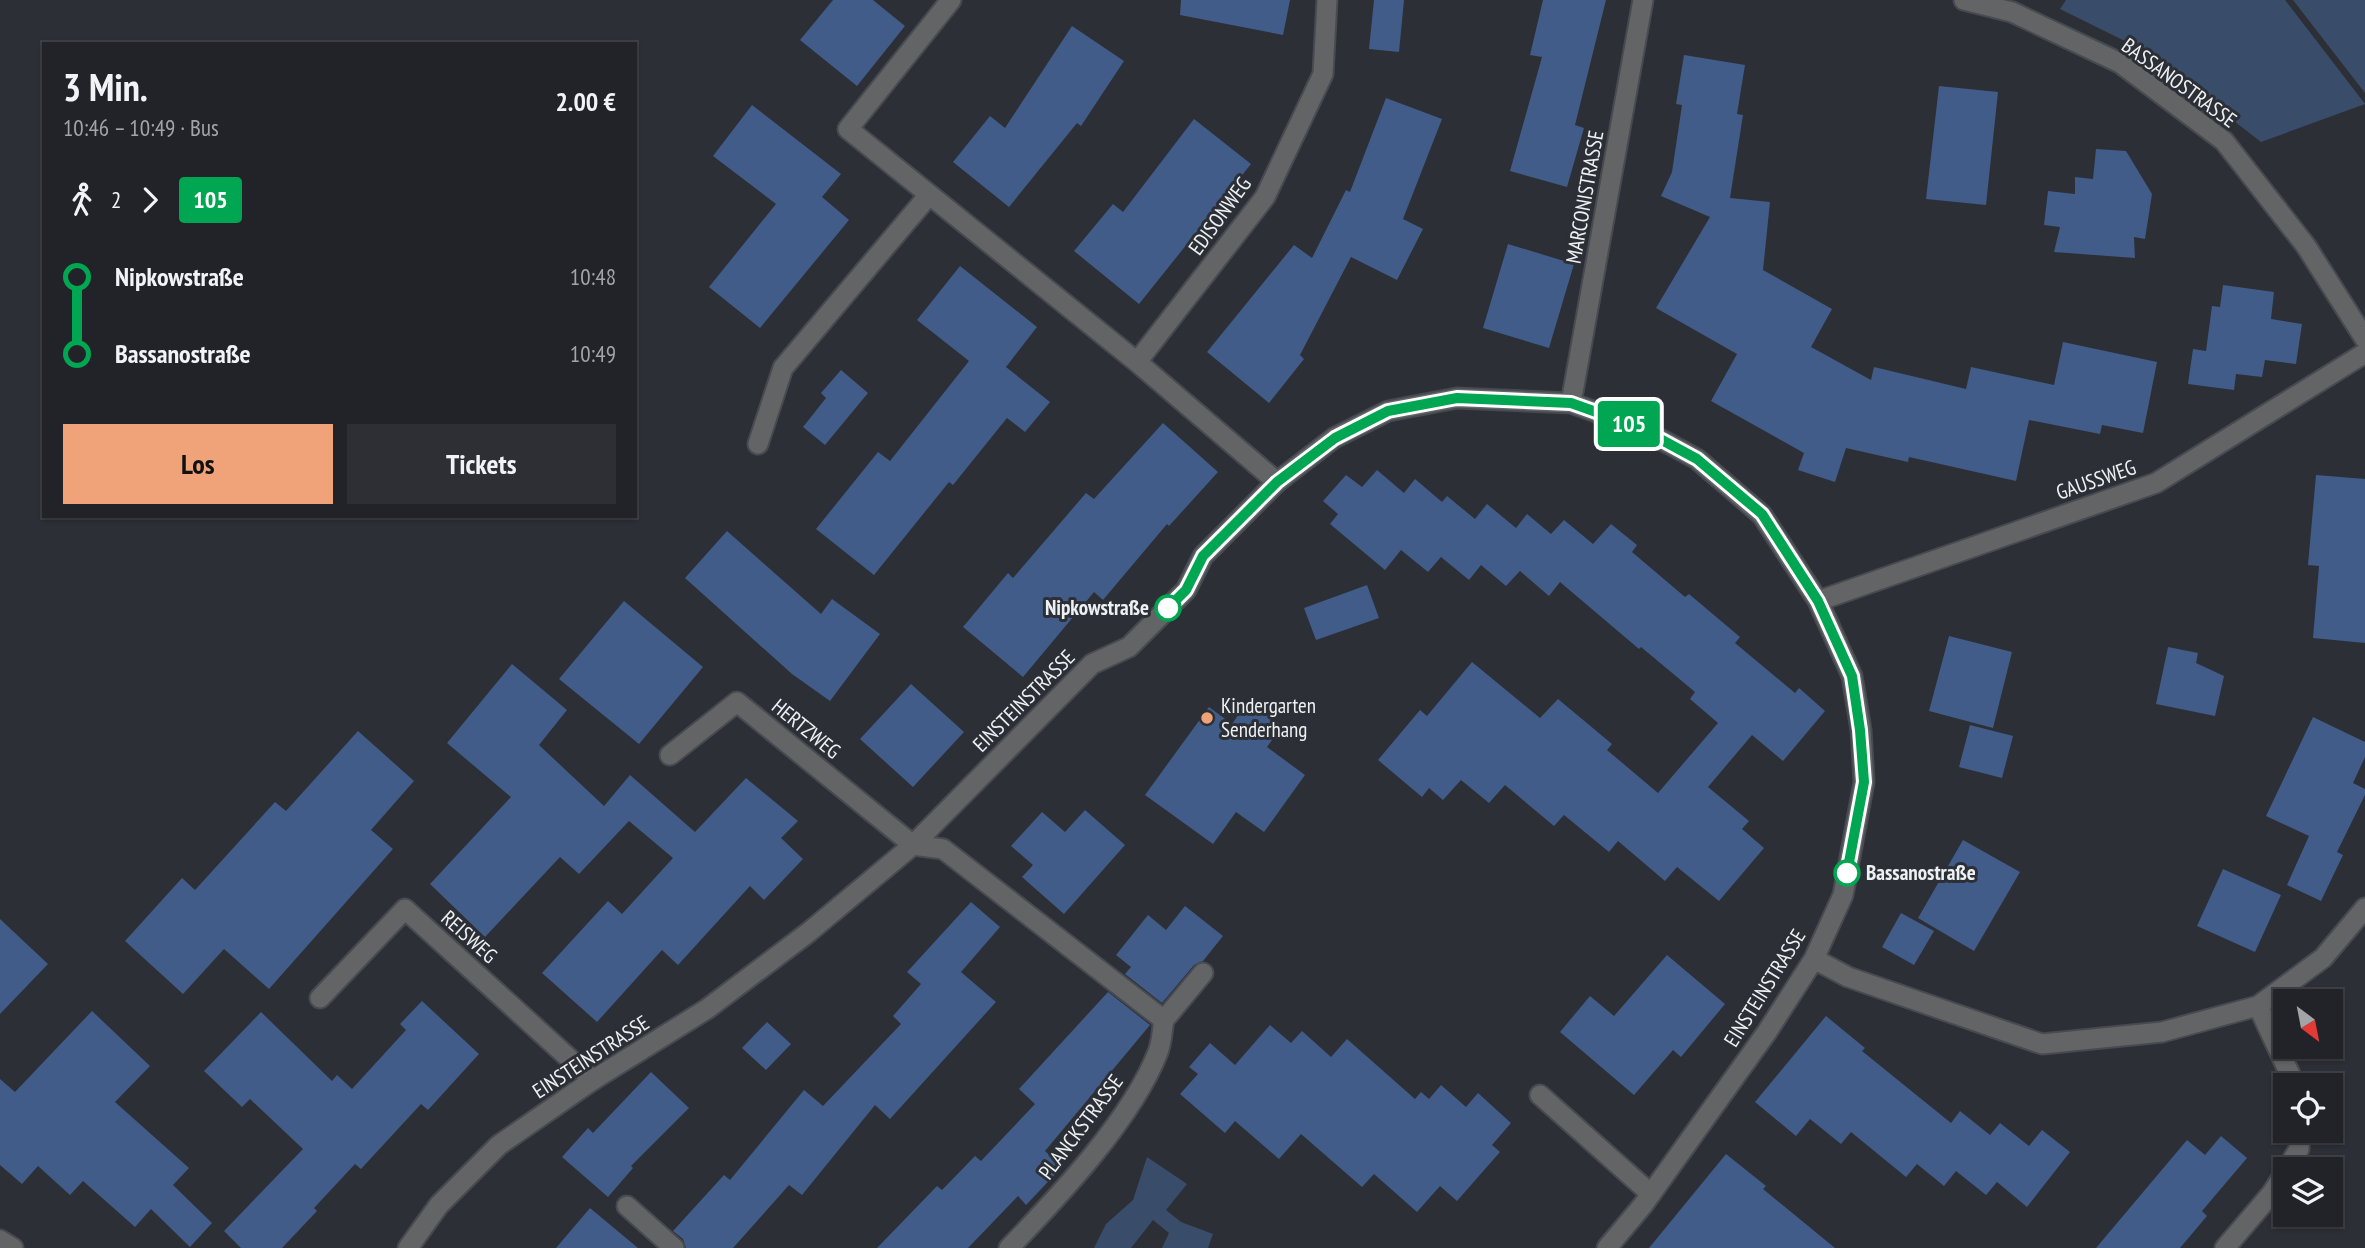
<!DOCTYPE html>
<html lang="de">
<head>
<meta charset="utf-8">
<style>
	body { margin:0; font-family:"PT Sans Narrow",sans-serif; background:#2d2f34; color:#f1f3f6; height:100vh; display:flex; flex-direction:column; font-size:26px; white-space:nowrap }
	* { box-sizing:border-box; margin:0 }
	p { font-size:23px; color:#a2a4a8 }
	.icon { flex:none; width:38px; height:38px; fill:none; stroke:currentColor; stroke-width:2; stroke-linecap:round; stroke-linejoin:round }
	.map { position:relative; flex:1; overflow:hidden }
	.drawer { position:absolute; left:42px; top:42px; width:595px; height:476px; display:flex; flex-direction:column; background:#212328; border-radius:0px; box-shadow:0 2px 5px #0004,0 0 0 2px #3e4045 }
	.drawer>* { flex:none }
	.badge { padding:0 14px; border-radius:5px; font-size:24px; line-height:46px }
	.needle { width:46px; rotate:148deg }
	.tools { position:absolute; left:2273px; top:989px; display:grid; gap:14px }
	.tools a { display:grid; place-items:center; width:70px; height:70px; border-radius:0px; background:#212328; box-shadow:0 2px 5px #0004,0 0 0 2px #3e4045; font-size:35px }
	.map>.badge { position:absolute; translate:-50% -50%; box-shadow:0 0 0 4px #fff }
	.legs { display:flex; align-items:center; gap:10px; height:77px; padding:0 21px; font-size:23px }
	.legs p { margin-inline-start:auto }
	.head { display:flex; align-items:center; justify-content:space-between; height:119px; padding:0 21px }
	h1 { font-size:38px; font-weight:800; line-height:52px }
	.action { display:flex; gap:14px; margin-top:auto; padding:14px 21px }
	.action a { flex:1; height:80px; border-radius:0px; background:#f0a279; color:#111; font-size:28px; font-weight:800; line-height:80px; text-align:center }
	.action a+a { background:#2d2f34; color:#f1f3f6 }
	ul { padding:0 21px; list-style:none }
	li { display:flex; align-items:center; gap:24px; height:77px; font-size:26px }
	li i { display:grid; place-items:center; width:10px; height:100%; margin:0 9px; background:currentColor }
	li i::after { content:''; width:18px; height:18px; margin:-9px; border:5px solid; border-radius:50%; background:#212328 }
	li p { margin-inline-start:auto }
	li:first-child i { background:linear-gradient(#0000 50%,currentColor 0) }
	li:last-child i { background:linear-gradient(currentColor 50%,#0000 0) }
	.map>svg:first-child { display:block }
	.green { fill:#394d6b }
	.building { fill:#415c88 }
	.lines { fill:none; stroke-linecap:round; stroke-linejoin:round }
	.service-casing { stroke:#474a50; stroke-width:23 }
	.minor-casing { stroke:#474a50; stroke-width:23 }
	.service { stroke:#626466; stroke-width:19 }
	.minor { stroke:#626466; stroke-width:19 }
	.line-1-casing { stroke:#fff; stroke-width:16 }
	.line-1 { stroke:#00a651; stroke-width:10 }
	.stop-1-dot { fill:#fff; stroke:#00a651; stroke-width:3.5 }
	.poi-dot { fill:#f0a279; stroke:#2c2f35; stroke-width:2.5 }
	.labels { text-anchor:middle; stroke-width:6; stroke-linejoin:round; paint-order:stroke }
	.street-label { font-size:21px; fill:#eef1f4; stroke:#2c2f35 }
	.stop-label { font-size:21px; font-weight:bold; fill:#eef1f4; stroke:#2c2f35; text-anchor:end }
	.poi-label { font-size:21px; fill:#eef1f4; stroke:#2c2f35; text-anchor:start }
</style>
</head>
<body>
<div class="map">
<svg width="2365" height="1248" viewBox="0 0 2365 1248">
	<rect width="100%" height="100%" fill="#2c2f35"/>
	<!-- green -->
	<path class="green" d="M 2066,0 L 2285,0 L 2365,104 L 2261,142 L 2141,49 L 2060,9 Z
		M 2293,0 L 2365,0 L 2365,93 Z
		M 1147,1157 L 1187,1184 L 1166,1210 L 1181,1222 L 1213,1234 L 1208,1248 L 1162,1248 L 1169,1233 L 1153,1220 L 1131,1248 L 1094,1248 L 1106,1224 L 1133,1200 Z"/>
	<!-- building -->
	<path class="building" d="M 833,0 L 873,0 L 905,26 L 857,86 L 800,40 Z
		M 1181,0 L 1290,0 L 1283,35 L 1180,15 Z
		M 1374,0 L 1404,0 L 1399,52 L 1369,49 Z
		M 1543,0 L 1606,0 L 1575,125 L 1584,128 L 1567,187 L 1510,171 L 1542,57 L 1530,55 Z
		M 1072,26 L 1124,61 L 1081,126 L 1077,123 L 1009,207 L 953,162 L 990,116 L 1005,128 Z
		M 1684,55 L 1745,65 L 1737,114 L 1743,115 L 1730,198 L 1770,202 L 1763,270 L 1832,309 L 1811,347 L 1871,380 L 1874,367 L 1966,389 L 1971,367 L 2054,385 L 2063,342 L 2157,362 L 2143,433 L 2102,425 L 2100,434 L 2029,420 L 2016,481 L 1909,457 L 1908,462 L 1846,448 L 1835,482 L 1798,470 L 1804,453 L 1711,401 L 1737,354 L 1656,308 L 1710,217 L 1661,196 L 1672,172 L 1682,105 L 1676,104 Z
		M 1939,86 L 1998,92 L 1986,205 L 1926,199 Z
		M 1386,98 L 1442,119 L 1403,219 L 1423,229 L 1397,280 L 1351,257 L 1300,355 L 1304,359 L 1269,403 L 1207,352 L 1294,245 L 1312,258 L 1346,190 L 1350,192 Z
		M 752,105 L 841,174 L 822,197 L 849,220 L 760,328 L 709,287 L 776,204 L 713,156 Z
		M 1194,119 L 1251,164 L 1139,304 L 1074,251 L 1113,204 L 1123,212 Z
		M 2096,149 L 2126,151 L 2152,194 L 2145,239 L 2134,237 L 2135,258 L 2054,252 L 2060,227 L 2044,225 L 2048,191 L 2075,194 L 2075,177 L 2093,179 Z
		M 1508,244 L 1574,264 L 1549,348 L 1483,328 Z
		M 960,266 L 1037,327 L 1006,367 L 1050,402 L 1025,432 L 1007,418 L 953,485 L 949,482 L 874,575 L 816,529 L 878,452 L 890,461 L 969,361 L 917,320 Z
		M 2223,285 L 2274,292 L 2271,319 L 2302,324 L 2296,364 L 2265,360 L 2262,377 L 2236,374 L 2234,390 L 2188,384 L 2193,349 L 2206,351 L 2212,306 L 2220,307 Z
		M 841,370 L 868,393 L 825,445 L 803,427 L 826,398 L 821,393 Z
		M 1163,423 L 1218,472 L 1169,526 L 1167,524 L 1103,600 L 1094,592 L 1023,677 L 963,627 L 1008,573 L 1013,578 L 1086,493 L 1094,499 Z
		M 1377,470 L 1404,493 L 1415,479 L 1442,502 L 1447,496 L 1475,519 L 1487,504 L 1516,528 L 1527,514 L 1551,534 L 1564,520 L 1593,544 L 1611,524 L 1637,545 L 1632,552 L 1685,597 L 1689,594 L 1740,637 L 1735,643 L 1795,693 L 1799,688 L 1825,711 L 1783,761 L 1752,735 L 1708,787 L 1749,821 L 1742,829 L 1764,848 L 1719,901 L 1677,867 L 1665,881 L 1618,841 L 1609,852 L 1564,815 L 1554,826 L 1505,785 L 1489,803 L 1461,780 L 1443,800 L 1429,788 L 1422,797 L 1378,760 L 1420,710 L 1427,716 L 1472,662 L 1540,718 L 1558,699 L 1612,744 L 1607,750 L 1658,793 L 1718,723 L 1690,699 L 1695,692 L 1641,647 L 1639,649 L 1560,582 L 1549,596 L 1520,571 L 1506,586 L 1481,565 L 1469,580 L 1441,557 L 1428,572 L 1401,550 L 1385,570 L 1330,524 L 1338,514 L 1323,501 L 1346,475 L 1362,487 Z
		M 2316,475 L 2365,479 L 2365,643 L 2313,638 L 2319,566 L 2308,565 Z
		M 727,531 L 821,614 L 832,599 L 880,634 L 830,701 L 792,674 L 685,578 Z
		M 1367,585 L 1379,618 L 1316,640 L 1304,608 Z
		M 624,601 L 703,667 L 639,744 L 559,679 Z
		M 1949,636 L 2012,652 L 1993,728 L 1929,711 Z
		M 2168,647 L 2198,653 L 2196,663 L 2224,676 L 2215,716 L 2156,704 Z
		M 512,664 L 567,710 L 539,745 L 604,806 L 630,775 L 695,832 L 746,778 L 798,821 L 781,838 L 803,859 L 764,900 L 750,886 L 678,965 L 662,950 L 597,1022 L 542,973 L 608,901 L 622,914 L 673,858 L 629,821 L 579,874 L 560,857 L 485,937 L 430,884 L 511,797 L 447,743 Z
		M 911,684 L 964,732 L 913,787 L 860,739 Z
		M 1248,701 L 1282,726 L 1267,747 L 1305,775 L 1264,832 L 1236,812 L 1213,844 L 1145,795 L 1209,707 L 1232,724 Z
		M 2313,717 L 2365,742 L 2365,757 L 2353,783 L 2365,789 L 2365,795 L 2337,852 L 2343,855 L 2321,901 L 2287,885 L 2309,836 L 2266,816 Z
		M 1970,725 L 2013,736 L 2002,778 L 1959,767 Z
		M 358,731 L 414,781 L 371,830 L 393,849 L 269,989 L 224,949 L 183,994 L 125,941 L 182,878 L 195,890 L 275,802 L 286,811 Z
		M 1085,810 L 1125,845 L 1064,914 L 1022,877 L 1033,865 L 1011,846 L 1042,812 L 1065,832 Z
		M 1963,840 L 2020,872 L 1974,951 L 1918,918 Z
		M 2223,869 L 2281,895 L 2255,952 L 2197,926 Z
		M 971,902 L 1000,927 L 961,972 L 996,1002 L 890,1119 L 875,1105 L 802,1195 L 789,1185 L 733,1248 L 686,1248 L 683,1239 L 673,1231 L 724,1175 L 730,1180 L 804,1090 L 823,1106 L 901,1024 L 893,1016 L 921,984 L 907,972 Z
		M 1185,906 L 1223,936 L 1203,961 L 1194,965 L 1162,1003 L 1125,974 L 1131,967 L 1116,955 L 1148,915 L 1166,930 Z
		M 1901,913 L 1934,931 L 1914,965 L 1882,947 Z
		M 0,919 L 48,964 L 0,1014 Z
		M 1667,955 L 1725,1004 L 1681,1057 L 1673,1050 L 1634,1095 L 1560,1032 L 1590,996 L 1614,1016 Z
		M 1108,992 L 1150,1025 L 1045,1151 L 1062,1167 L 1026,1205 L 1018,1196 L 968,1248 L 877,1248 L 937,1186 L 942,1190 L 975,1156 L 981,1161 L 1035,1104 L 1019,1089 Z
		M 422,1001 L 479,1054 L 428,1110 L 421,1104 L 361,1169 L 355,1164 L 314,1208 L 317,1211 L 282,1248 L 241,1248 L 224,1231 L 303,1149 L 250,1099 L 242,1107 L 204,1071 L 261,1012 L 332,1081 L 337,1075 L 352,1089 L 406,1030 L 400,1024 Z
		M 92,1011 L 150,1066 L 115,1102 L 189,1168 L 173,1185 L 212,1223 L 190,1247 L 151,1209 L 135,1227 L 83,1181 L 70,1195 L 38,1166 L 22,1184 L 0,1165 L 0,1079 L 15,1092 Z
		M 1826,1016 L 1865,1048 L 1862,1051 L 1951,1123 L 1960,1111 L 1990,1135 L 2000,1123 L 2029,1146 L 2042,1130 L 2070,1152 L 2027,1207 L 1997,1182 L 1986,1195 L 1956,1171 L 1944,1186 L 1917,1164 L 1906,1177 L 1851,1132 L 1841,1144 L 1810,1119 L 1796,1136 L 1755,1102 Z
		M 767,1022 L 791,1044 L 766,1070 L 742,1048 Z
		M 1270,1025 L 1291,1043 L 1302,1031 L 1331,1057 L 1347,1039 L 1415,1099 L 1421,1092 L 1429,1099 L 1441,1085 L 1466,1107 L 1478,1093 L 1511,1123 L 1492,1145 L 1500,1152 L 1457,1201 L 1440,1186 L 1417,1212 L 1374,1174 L 1362,1187 L 1301,1134 L 1279,1159 L 1235,1121 L 1225,1133 L 1180,1094 L 1198,1074 L 1189,1067 L 1210,1043 L 1235,1065 Z
		M 651,1072 L 689,1108 L 631,1166 L 633,1168 L 608,1197 L 562,1157 L 588,1128 L 593,1133 Z
		M 2221,1136 L 2247,1158 L 2202,1211 L 2207,1216 L 2180,1248 L 2096,1248 L 2187,1140 L 2205,1155 Z
		M 1726,1154 L 1766,1186 L 1763,1189 L 1835,1248 L 1649,1248 Z
		M 590,1208 L 638,1248 L 556,1248 Z"/>
	<g class="lines">
		<!-- service casing -->
		<g class="service-casing">
			<path id="service" d="M 758,444 L 783,368 L 929,195
				M 670,755 L 737,702 L 913,845 L 943,849 L 1164,1020 L 1203,973
				M 320,998 L 405,909 L 593,1080
				M 1540,1095 L 1651,1194
				M 627,1206 L 674,1248"/>
		</g>
		<!-- minor casing -->
		<g class="minor-casing">
			<path id="minor" d="M 951,0 L 848,129 L 1137,362 L 1277,482
				M 1964,0 L 2012,12 L 2120,63 L 2224,141 L 2306,246 L 2365,339
				M 1137,362 L 1265,197 L 1323,74 L 1327,0
				M 1571,403 L 1643,0
				M 1818,601 L 2156,483 L 2365,353
				M 1814,959 L 1848,977 L 2042,1044 L 2162,1032 L 2258,1006 L 2323,958 L 2365,908
				M 2258,1006 L 2295,1085
				M 2287,1169 L 2299,1149 L 2300,1130
				M 0,1240 L 13,1248
				M 408,1248 L 439,1205 L 499,1145 L 593,1080 L 707,1009 L 809,932 L 913,845 L 1092,664 L 1129,647 L 1186,590 L 1203,556 L 1277,482 L 1334,438 L 1388,411 L 1457,398 L 1571,403 L 1638,427 L 1697,459 L 1762,515 L 1818,601 L 1852,676 L 1861,730 L 1864,782 L 1843,895 L 1814,959 L 1767,1032 L 1643,1205 L 1607,1248
				M 1009,1248 C 1059,1196 1132,1119 1158,1052 C 1162,1042 1162,1030 1164,1020
				M 2225,1248 L 2272,1193 L 2286,1171"/>
		</g>
		<!-- service -->
		<use href="#service" class="service"/>
		<!-- minor -->
		<use href="#minor" class="minor"/>
	</g>
	<g class="lines">
		<!-- line-1 casing -->
		<g class="line-1-casing">
			<path id="line-1" d="M 1168,608 L 1186,590 L 1203,556 L 1277,482 L 1335,438 L 1388,411 L 1457,398 L 1571,403 L 1638,427 L 1697,459 L 1762,514 L 1818,601 L 1852,676 L 1860,730 L 1864,782 L 1847,873"/>
		</g>
		<!-- line-1 -->
		<use href="#line-1" class="line-1"/>
	</g>
	<!-- markers -->
	<g class="stop-1-dot">
		<circle cx="1168" cy="608" r="12"/>
		<circle cx="1847" cy="873" r="12"/>
	</g>
	<circle class="poi-dot" cx="1207" cy="718" r="7"/>
	<g class="labels">
		<!-- street labels -->
		<g class="street-label">
			<text transform="translate(2179 83) rotate(36)" y="7">BASSANOSTRASSE</text>
			<text transform="translate(1585 197) rotate(-80)" y="7">MARCONISTRASSE</text>
			<text transform="translate(1220 216) rotate(-54)" y="7">EDISONWEG</text>
			<text transform="translate(2096 480) rotate(-19)" y="7">GAUSSWEG</text>
			<text transform="translate(1024 701) rotate(-45)" y="7">EINSTEINSTRASSE</text>
			<text transform="translate(806 729) rotate(39)" y="7">HERTZWEG</text>
			<text transform="translate(469 937) rotate(42)" y="7">REISWEG</text>
			<text transform="translate(1765 988) rotate(-58)" y="7">EINSTEINSTRASSE</text>
			<text transform="translate(591 1057) rotate(-33)" y="7">EINSTEINSTRASSE</text>
			<text transform="translate(1081 1127) rotate(-53)" y="7">PLANCKSTRASSE</text>
		</g>
		<!-- stop labels -->
		<g class="stop-label">
			<text x="1149" y="615">Nipkowstraße</text>
			<text x="1866" y="880" text-anchor="start">Bassanostraße</text>
		</g>
		<!-- poi labels -->
		<g class="poi-label">
			<text x="1221" y="713">Kindergarten<tspan x="1221" dy="24">Senderhang</tspan></text>
		</g>
	</g>
</svg>
<div class="tools">
<a><svg class="needle" viewBox="-14 -14 28 28"><path d="M0-13l5 13h-10z" fill="#e53935"/><path d="M0 13l5-13h-10z" fill="#a2a4a8"/></svg></a>
<a><svg class="icon" aria-label="locate" viewBox="0 0 24 24"><circle cx="12" cy="12" r="6"/><path d="M12 2v4M12 18v4M2 12h4M18 12h4"/></svg></a>
<a><svg class="icon" aria-label="layers" viewBox="0 0 24 24"><path d="M12 4l9 5-9 5-9-5zM3 14l9 5 9-5"/></svg></a>
</div>
<b class="badge" style="left:1629px;top:424px;background:#00a651;color:#fff">105</b>
<section class="drawer">
<div class="head"><div><h1>3 Min.</h1><p>10:46 – 10:49 · Bus</p></div><b>2.00 €</b></div>
<div class="legs"><svg class="icon" aria-label="walk" viewBox="0 0 24 24"><circle cx="13" cy="4" r="2"/><path d="M13 8l-2 6 4 7M11 14l-3 7M7 12l3-4h3l4 4"/></svg>2<svg class="icon" aria-label="forward" viewBox="0 0 24 24"><path d="M9 5l7 7-7 7"/></svg><b class="badge" style="background:#00a651;color:#fff">105</b></div>
<ul>
<li><i style="color:#00a651"></i><b>Nipkowstraße</b><p>10:48</p></li>
<li><i style="color:#00a651"></i><b>Bassanostraße</b><p>10:49</p></li>
</ul>
<div class="action"><a>Los</a><a>Tickets</a></div>
</section>
</div>
</body>
</html>
